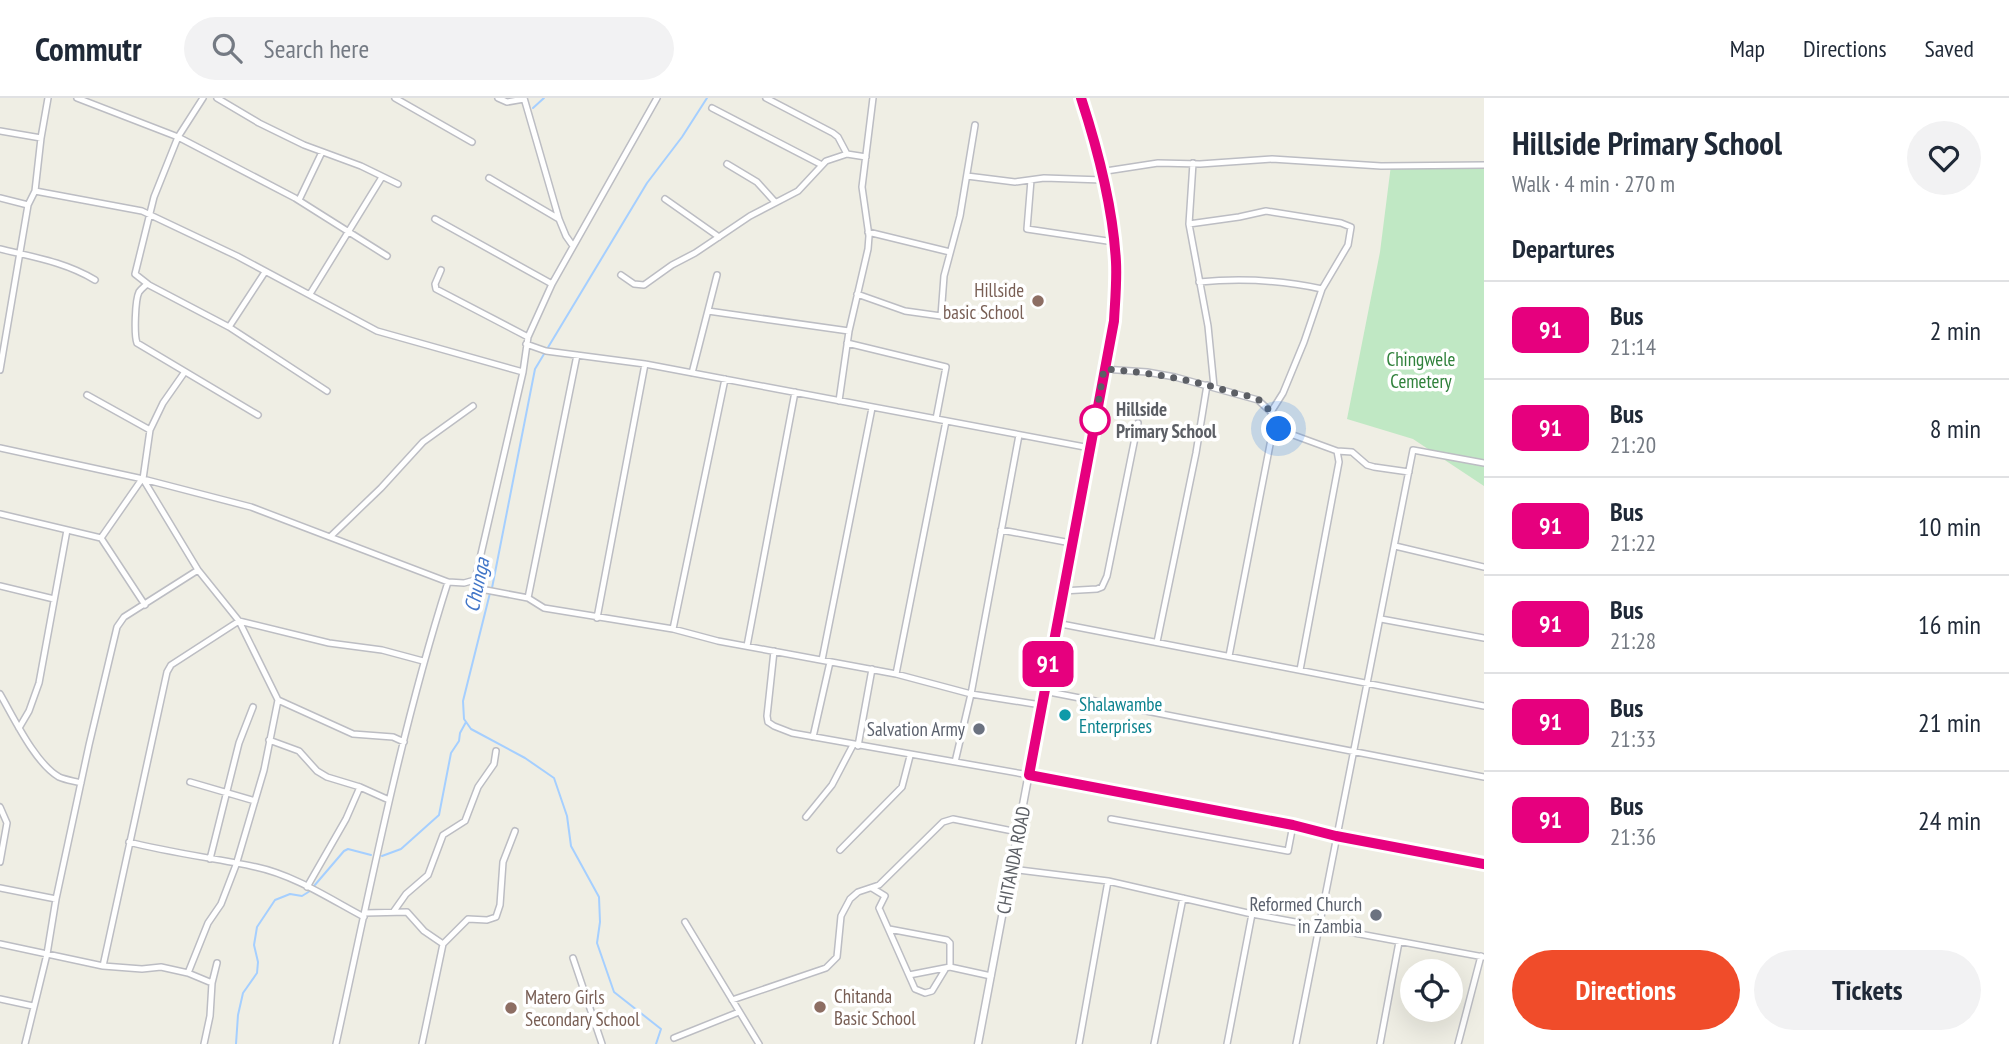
<!DOCTYPE html>
<html lang="en">
<head>
<meta charset="utf-8">
<style>
	body { margin:0; font-family:"PT Sans Narrow",sans-serif; background:#f2f2f3; color:#1f2937; height:100vh; display:flex; flex-direction:column; font-size:26px; white-space:nowrap }
	* { box-sizing:border-box; margin:0 }
	p { font-size:23px; color:#747a83 }
	.icon { flex:none; width:38px; height:38px; fill:none; stroke:currentColor; stroke-width:2; stroke-linecap:round; stroke-linejoin:round }
	.map { position:relative; flex:1; overflow:hidden }
	.sheet { display:flex; flex-direction:column; background:#fff; width:525px }
	.sheet>* { flex:none }
	.badge { padding:0 14px; border-radius:10px; font-size:24px; line-height:46px }
	.controls { position:absolute; left:1400px; top:861px; display:grid; gap:14px }
	.controls a { display:grid; place-items:center; width:63px; height:63px; border-radius:50%; background:#fff; box-shadow:0 7px 28px #0002; font-size:35px }
	.you { position:absolute; width:35px; height:35px; margin:-18px; border:5px solid #fff; border-radius:50%; background:#1a73e8; box-shadow:0 0 0 10px #1a73e833 }
	.map>.badge { position:absolute; translate:-50% -50%; box-shadow:0 0 0 4px #fff }
	h2 { padding:0 28px; font-size:26px; line-height:63px }
	.round { display:grid; place-items:center; flex:none; width:74px; height:74px; border-radius:37px; background:#f2f2f3 }
	.headline { display:flex; align-items:center; justify-content:space-between; height:119px; padding:0 28px }
	h1 { font-size:33px; font-weight:600; line-height:52px }
	.primary-button { display:flex; gap:14px; margin-top:auto; padding:14px 28px }
	.primary-button a { flex:1; height:80px; border-radius:42px; background:#f04c2a; color:#fff; font-size:28px; font-weight:600; line-height:80px; text-align:center }
	.primary-button a+a { background:#f2f2f3; color:#1f2937 }
	ul { padding:0; list-style:none }
	li { display:flex; align-items:center; gap:21px; height:98px; padding:0 28px; border-top:2px solid #e0e1e3 }
	li div { flex:1 }
	li b { display:block; font-size:26px }
	li em { font-style:normal }
	li .badge { min-width:77px; font-weight:700; text-align:center }
	header { display:flex; align-items:center; gap:42px; box-sizing:border-box; height:98px; padding:0 35px; background:#fff; border-bottom:2px solid #e0e1e3 }
	header strong { font-size:33px }
	nav { display:flex; gap:38px; margin-inline-start:auto; font-size:24px }
	.search { width:490px; height:63px; background:#f2f2f3; display:flex; align-items:center; gap:18px; box-sizing:border-box; padding:0 24px; border-radius:38px; color:#747a83; font-size:26px }
	main { display:flex; flex:1; min-height:0 }
	.map>svg:first-child { display:block }
	.green { fill:#c0e8c4 }
	.lines { fill:none; stroke-linecap:round; stroke-linejoin:round }
	.stream { stroke:#a5cfff; stroke-width:2 }
	.minor-casing { stroke:#bcbdc3; stroke-width:8 }
	.tertiary-casing { stroke:#bcbdc3; stroke-width:9 }
	.minor { stroke:#fff; stroke-width:5 }
	.tertiary { stroke:#fff; stroke-width:6 }
	.line-casing { stroke:#fff; stroke-width:16 }
	.line { stroke:#e6007e; stroke-width:10 }
	.walk { stroke:#5c5f65; stroke-width:7; stroke-dasharray:0 12.6 }
	.education-dot { fill:#8d6e63; stroke:#fff; stroke-width:2.5 }
	.stop-dot { fill:#fff; stroke:#e6007e; stroke-width:3.5 }
	.culture-dot { fill:#0f9aa8; stroke:#fff; stroke-width:2.5 }
	.worship-dot { fill:#6b7280; stroke:#fff; stroke-width:2.5 }
	.labels { text-anchor:middle; stroke-width:7; stroke-linejoin:round; paint-order:stroke }
	.education-label { font-size:19px; fill:#785e54; stroke:#fff; text-anchor:start }
	.park-label { font-size:19px; fill:#30813b; stroke:#fff }
	.stop-label { font-size:19px; font-weight:bold; fill:#5c5f65; stroke:#fff; text-anchor:start }
	.culture-label { font-size:19px; fill:#0d838f; stroke:#fff; text-anchor:start }
	.worship-label { font-size:19px; fill:#5b616d; stroke:#fff; text-anchor:end }
	.street-label { font-size:19px; fill:#5c5f65; stroke:#fff }
	.water-label { font-size:21px; font-style:italic; fill:#4276c8; stroke:#fff }
</style>
</head>
<body>
<header>
<strong>Commutr</strong>
<div class="search"><svg class="icon" aria-label="search" viewBox="0 0 24 24"><circle cx="10" cy="10" r="6"/><path d="M15 15l6 6"/></svg>Search here</div>
<nav><a>Map</a><a>Directions</a><a>Saved</a></nav>
</header>
<main>
<div class="map">
<svg width="1484" height="946" viewBox="0 0 1484 946">
	<rect width="100%" height="100%" fill="#efeee4"/>
	<!-- green -->
	<path class="green" d="M 1484,65 L 1484,388 L 1413,341 L 1347,321 L 1380,154 L 1391,67 Z"/>
	<g class="lines">
		<!-- stream -->
		<path class="stream" d="M 533,10 L 544,0
			M 492,490 L 535,271 L 647,85 L 682,39 L 707,0
			M 490,495 L 463,603 L 464,621 L 471,631 L 525,660 L 554,680 L 567,718 L 571,748 L 599,799 L 600,824 L 597,845 L 614,894 L 661,931 L 656,946
			M 382,758 L 401,751 L 439,717 L 451,655 L 459,643 L 460,635 L 466,624
			M 314,788 L 344,753 L 348,751 L 371,757
			M 236,946 L 238,917 L 243,895 L 257,875 L 258,864 L 254,847 L 257,829 L 275,802 L 290,796 L 302,798 L 310,793"/>
		<!-- minor casing -->
		<g class="minor-casing">
			<path id="minor" d="M 77,0 L 178,39 L 295,100 L 387,158
				M 203,0 L 178,39 L 154,99 L 135,176 L 149,187 L 229,229 L 327,293
				M 217,0 L 259,25 L 304,47 L 361,68 L 398,86
				M 395,0 L 472,44
				M 498,0 L 507,4 L 524,1
				M 524,0 L 559,121 L 566,138 L 573,148
				M 766,0 L 833,35 L 838,39 L 847,56
				M 712,10 L 822,67
				M 0,33 L 41,40
				M 1193,65 L 1189,126 L 1208,228 L 1214,289
				M 727,66 L 757,84 L 775,104
				M 1106,73 L 1158,65 L 1200,66 L 1272,61 L 1381,68 L 1484,67
				M 967,78 L 1015,84 L 1044,80 L 1103,82
				M 489,80 L 559,121
				M 1031,82 L 1027,131 L 1114,144
				M 35,93 L 142,113 L 237,158 L 377,233 L 523,274
				M 0,100 L 28,107
				M 665,101 L 719,139
				M 299,102 L 322,54
				M 435,121 L 552,186
				M 1189,126 L 1239,119 L 1266,113 L 1341,125 L 1351,129 L 1348,147 L 1322,191 L 1304,244 L 1283,295 L 1271,314
				M 868,134 L 950,154
				M 0,151 C 33,159 65,164 95,182
				M 441,172 L 435,186 L 436,191 L 528,239
				M 621,177 L 634,186 L 644,187 L 672,167 L 695,155 L 750,118 L 798,93 L 826,63 L 847,56 L 866,59
				M 1199,184 C 1241,180 1281,182 1322,191
				M 147,186 C 144,189 142,190 139,194 C 135,202 134,237 137,245 L 258,317
				M 310,196 L 382,79
				M 857,196 L 905,213 L 941,218 L 944,178 L 960,118 L 975,27
				M 708,213 L 849,233 L 839,303
				M 229,229 L 265,174
				M 849,233 L 868,151 L 869,138 L 862,89 L 873,0
				M 847,245 L 946,269 L 936,321
				M 526,246 L 546,253 L 645,266 L 1090,350
				M 1103,271 L 1147,274 L 1175,279 L 1258,302 L 1271,314 L 1274,326 L 1285,334 L 1337,353 L 1352,354 L 1367,367 L 1374,369 L 1409,374
				M 0,272 L 28,107 L 35,93 L 41,40 L 48,0
				M 184,275 L 163,305 L 150,332 L 143,381 L 198,472 L 239,523 L 278,602 L 353,636 L 393,639 L 404,644
				M 692,275 L 717,177
				M 87,297 L 150,332
				M 0,350 L 143,381 L 251,409 L 448,484 L 464,485 L 475,482
				M 0,416 L 101,440 L 145,507
				M 1001,432 L 1071,445
				M 331,438 L 381,390 L 423,344 L 473,308
				M 101,440 L 142,381
				M 1395,448 L 1484,469
				M 475,482 L 486,492 L 528,500 L 544,510 L 673,531 L 718,543 L 896,576 L 971,596 L 1041,607
				M 475,482 L 523,274 L 528,239 L 552,186 L 657,0
				M 0,488 L 54,501
				M 1062,493 L 1097,491 L 1102,489 L 1107,478 L 1138,325
				M 528,500 L 577,257
				M 597,520 L 645,266
				M 1381,521 L 1484,540
				M 1056,525 L 1484,608
				M 673,531 L 725,281
				M 1157,544 L 1196,355 L 1207,287
				M 747,548 L 795,294
				M 774,553 L 767,618 L 768,624 L 774,628 L 792,635 L 1029,677
				M 1229,558 L 1274,326
				M 822,562 L 872,310
				M 1300,572 L 1339,364 L 1337,353
				M 896,576 L 946,323
				M 1044,593 L 1484,679
				M 0,596 C 14,620 35,665 59,679 C 66,682 74,683 81,685
				M 19,630 L 29,613 L 39,585 L 67,432
				M 813,639 L 830,564
				M 269,642 L 299,653 L 317,673 L 327,679 L 360,689 L 389,702
				M 858,648 L 872,571
				M 955,664 L 971,596 L 1019,337
				M 190,684 L 255,703
				M 0,709 L 7,725 L 0,764
				M 806,719 L 832,687 L 853,647
				M 1111,721 L 1288,753 L 1293,727
				M 129,744 C 171,755 214,760 256,769 C 294,777 330,801 364,819
				M 840,752 L 902,689 L 910,658
				M 210,761 L 239,645 L 253,609
				M 1011,771 L 1108,783 L 1252,816 L 1484,859
				M 307,789 L 346,721 L 360,689
				M 0,790 L 56,801
				M 872,790 L 885,798 L 879,810 L 915,891 L 925,895 L 932,893 L 946,870
				M 394,813 L 406,796 L 428,777 L 443,737 L 465,723 L 478,689 L 494,666 L 496,653
				M 365,815 L 407,814 L 424,833 L 443,846
				M 685,824 L 759,946
				M 889,831 L 947,842 L 950,845 L 950,869
				M 0,846 L 103,868 L 142,871 L 161,869 L 188,875 L 212,885 L 210,918 L 204,946
				M 573,860 L 602,946
				M 103,868 L 167,574 L 171,567 L 239,523 L 329,545 L 382,552 L 423,563
				M 188,875 L 208,825 L 221,806 L 236,767 L 264,672 L 278,602
				M 909,877 L 950,869 L 991,878
				M 212,885 L 217,865
				M 0,901 L 33,908
				M 732,902 L 826,870 L 837,859 L 841,818 L 850,801 L 858,794 L 879,787 L 943,724 L 953,721 L 1018,734
				M 674,940 L 739,914
				M 25,946 L 47,856 L 56,801 L 89,647 L 117,529 L 124,519 L 198,472
				M 336,946 C 370,791 400,635 448,484
				M 422,946 L 443,846 L 468,821 L 487,822 L 496,819 L 500,807 L 503,764 L 515,733
				M 1079,946 L 1108,783
				M 1154,946 L 1183,800
				M 1227,946 L 1252,816
				M 1296,946 L 1413,352 L 1484,365
				M 1380,946 L 1399,844
				M 1458,946 L 1481,858"/>
		</g>
		<!-- tertiary casing -->
		<g class="tertiary-casing">
			<path id="tertiary" d="M 1029,677 L 1293,727 L 1337,738 L 1484,766
				M 978,946 L 1114,223 C 1115,204 1117,184 1116,164 C 1113,109 1098,52 1081,0"/>
		</g>
		<!-- minor -->
		<use href="#minor" class="minor"/>
		<!-- tertiary -->
		<use href="#tertiary" class="tertiary"/>
	</g>
	<g class="lines">
		<!-- line casing -->
		<g class="line-casing">
			<path id="line" d="M 1081,0 C 1098,52 1113,109 1116,164 C 1117,184 1115,204 1114,223 L 1029,677 L 1293,727 L 1336,738 L 1484,766"/>
		</g>
		<!-- line -->
		<use href="#line" class="line"/>
		<!-- walk -->
		<path class="walk" d="M 1095,322 L 1095,324 L 1104,271 C 1148,274 1189,281 1231,294 C 1241,297 1254,298 1262,304 C 1272,312 1271,323 1279,331"/>
	</g>
	<!-- markers -->
	<g class="education-dot">
		<circle cx="1038" cy="203" r="7"/>
		<circle cx="820" cy="909" r="7"/>
		<circle cx="511" cy="910" r="7"/>
	</g>
	<circle class="stop-dot" cx="1095" cy="322" r="14"/>
	<circle class="culture-dot" cx="1065" cy="617" r="7"/>
	<g class="worship-dot">
		<circle cx="979" cy="631" r="7"/>
		<circle cx="1376" cy="817" r="7"/>
	</g>
	<g class="labels">
		<!-- education labels -->
		<g class="education-label">
			<text x="1024" y="199" text-anchor="end">Hillside<tspan x="1024" dy="22">basic School</tspan></text>
			<text x="834" y="905">Chitanda<tspan x="834" dy="22">Basic School</tspan></text>
			<text x="525" y="906">Matero Girls<tspan x="525" dy="22">Secondary School</tspan></text>
		</g>
		<!-- park labels -->
		<g class="park-label">
			<text x="1421" y="268">Chingwele<tspan x="1421" dy="22">Cemetery</tspan></text>
		</g>
		<!-- stop labels -->
		<g class="stop-label">
			<text x="1116" y="318">Hillside<tspan x="1116" dy="22">Primary School</tspan></text>
		</g>
		<!-- culture labels -->
		<g class="culture-label">
			<text x="1079" y="613">Shalawambe<tspan x="1079" dy="22">Enterprises</tspan></text>
		</g>
		<!-- worship labels -->
		<g class="worship-label">
			<text x="965" y="638">Salvation Army</text>
			<text x="1362" y="813">Reformed Church<tspan x="1362" dy="22">in Zambia</tspan></text>
		</g>
		<!-- street labels -->
		<g class="street-label">
			<text transform="translate(1013 762) rotate(-79)" y="7">CHITANDA ROAD</text>
		</g>
		<!-- water labels -->
		<g class="water-label">
			<text transform="translate(477 487) rotate(-78)" y="7">Chunga</text>
		</g>
	</g>
</svg>
<div class="controls">
<a><svg class="icon" aria-label="locate" viewBox="0 0 24 24"><circle cx="12" cy="12" r="6"/><path d="M12 2v4M12 18v4M2 12h4M18 12h4"/></svg></a>
</div>
<div class="you" style="left:1279px;top:331px"></div>
<b class="badge" style="left:1048px;top:566px;background:#e6007e;color:#fff">91</b>
</div>
<section class="sheet">
<div class="headline"><div><h1>Hillside Primary School</h1><p>Walk · 4 min · 270 m</p></div><a class="round"><svg class="icon" aria-label="heart" viewBox="0 0 24 24"><path d="M12 20l-8-8c-3-5 5-10 8-4 3-6 11-1 8 4z"/></svg></a></div>
<h2>Departures</h2>
<ul>
<li><span class="badge" style="background:#e6007e;color:#fff">91</span><div><b>Bus</b><p>21:14</p></div><em>2 min</em></li>
<li><span class="badge" style="background:#e6007e;color:#fff">91</span><div><b>Bus</b><p>21:20</p></div><em>8 min</em></li>
<li><span class="badge" style="background:#e6007e;color:#fff">91</span><div><b>Bus</b><p>21:22</p></div><em>10 min</em></li>
<li><span class="badge" style="background:#e6007e;color:#fff">91</span><div><b>Bus</b><p>21:28</p></div><em>16 min</em></li>
<li><span class="badge" style="background:#e6007e;color:#fff">91</span><div><b>Bus</b><p>21:33</p></div><em>21 min</em></li>
<li><span class="badge" style="background:#e6007e;color:#fff">91</span><div><b>Bus</b><p>21:36</p></div><em>24 min</em></li>
</ul>
<div class="primary-button"><a>Directions</a><a>Tickets</a></div>
</section>
</main>
</body>
</html>
